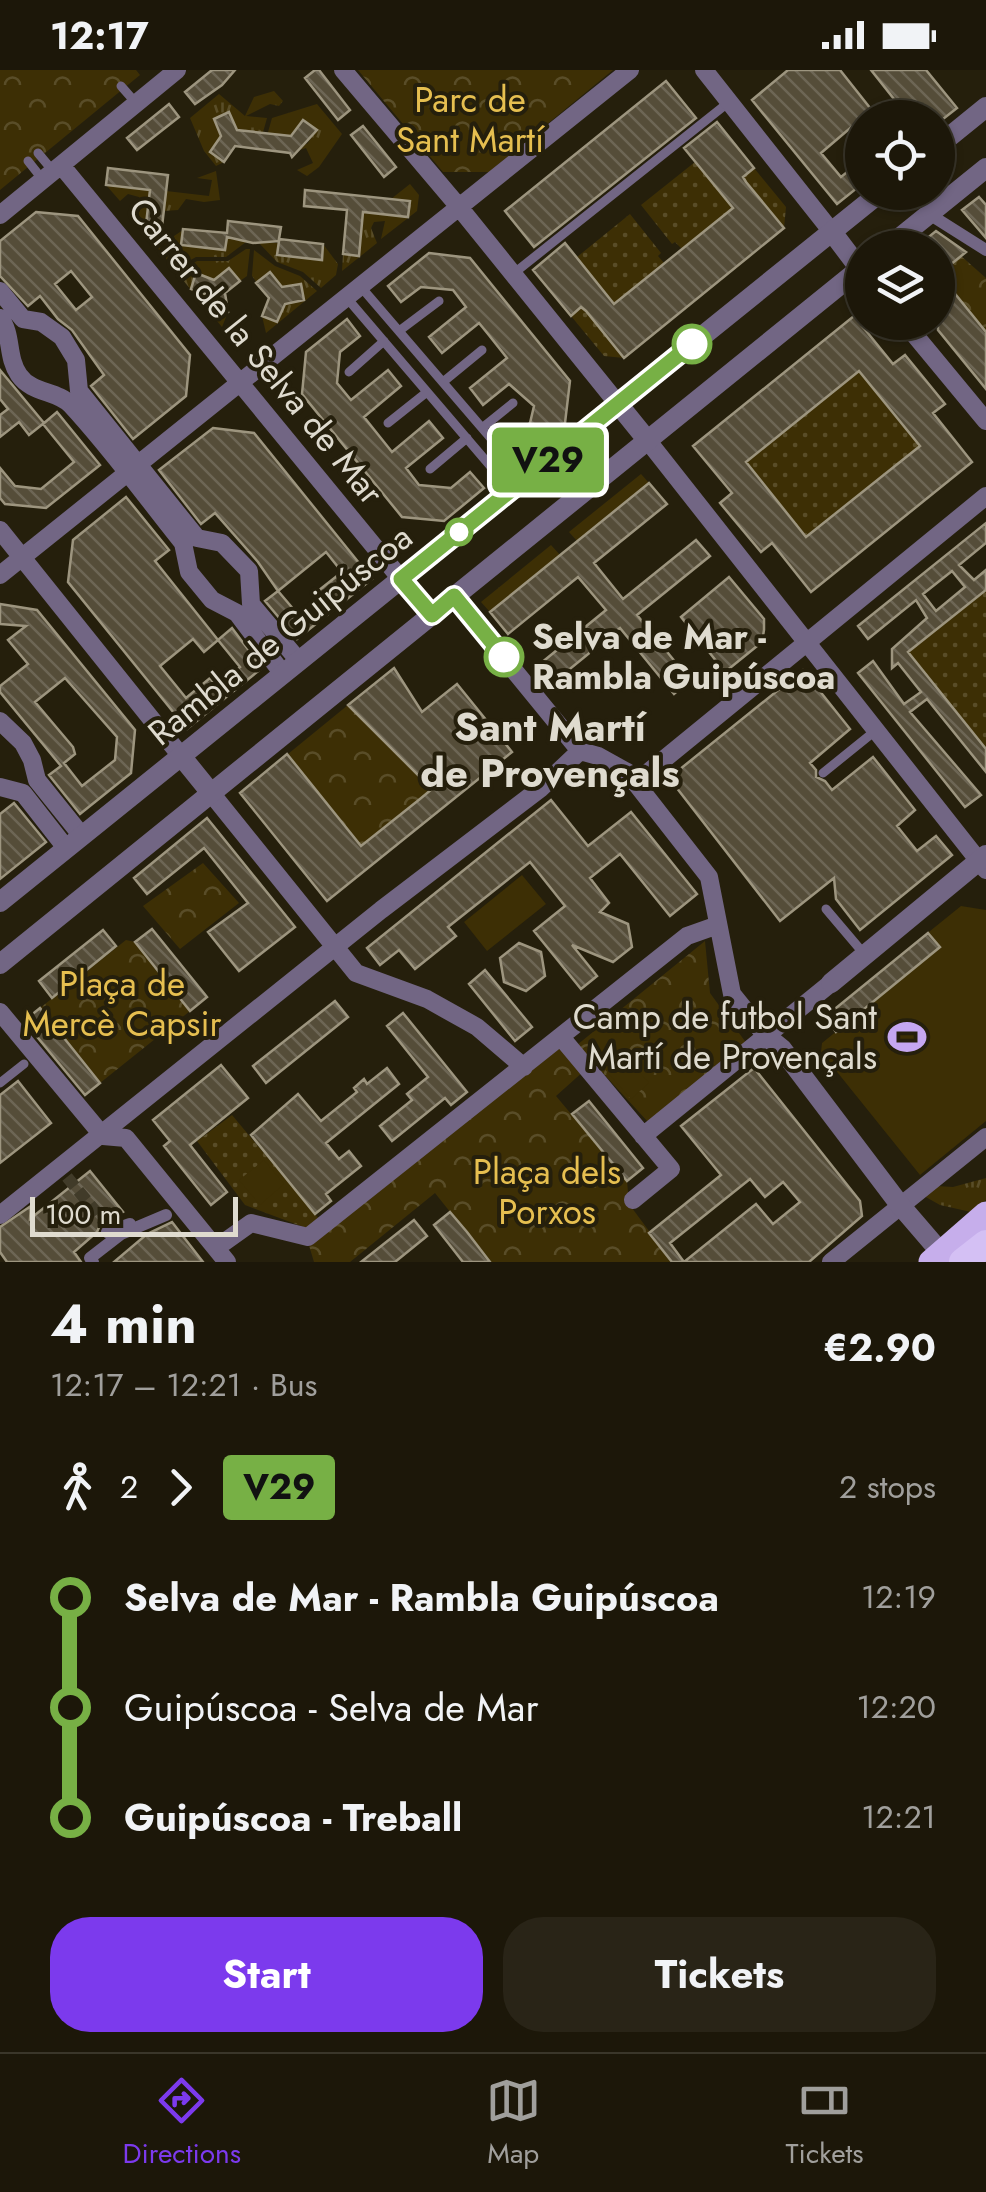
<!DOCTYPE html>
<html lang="en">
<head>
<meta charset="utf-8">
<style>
	body { margin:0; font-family:Jost,sans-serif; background:#292417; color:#f1f3f6; height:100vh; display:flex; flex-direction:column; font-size:38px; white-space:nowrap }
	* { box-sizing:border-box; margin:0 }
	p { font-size:32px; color:#a09f9c }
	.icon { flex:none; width:55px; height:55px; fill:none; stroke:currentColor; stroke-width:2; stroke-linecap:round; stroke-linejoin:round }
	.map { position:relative; height:1192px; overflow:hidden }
	.panel { display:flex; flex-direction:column; background:#1c1709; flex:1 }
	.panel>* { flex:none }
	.badge { padding:0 20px; border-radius:8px; font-size:35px; line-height:65px }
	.controls { position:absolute; left:845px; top:30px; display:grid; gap:20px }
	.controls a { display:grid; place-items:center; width:110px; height:110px; border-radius:50%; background:#1c1709; box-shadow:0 2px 8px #0004,0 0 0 2px #3a362a; font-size:50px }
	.scale { position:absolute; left:30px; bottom:25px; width:208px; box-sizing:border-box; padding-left:10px; border:5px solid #dfdbcf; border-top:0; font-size:28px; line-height:35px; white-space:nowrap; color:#dfdbcf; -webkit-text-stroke:8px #251f0c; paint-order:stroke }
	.map>.badge { position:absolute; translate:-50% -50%; box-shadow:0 0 0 5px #fff }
	.legs { display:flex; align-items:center; gap:15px; height:110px; padding:0 50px; font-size:32px }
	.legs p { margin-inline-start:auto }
	.headline { display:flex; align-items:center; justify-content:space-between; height:170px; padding:0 50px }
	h1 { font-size:55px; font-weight:700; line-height:75px }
	.action { display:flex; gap:20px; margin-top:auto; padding:20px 50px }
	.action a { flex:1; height:115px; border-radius:40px; background:#7c3aed; color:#fff; font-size:40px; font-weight:700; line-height:115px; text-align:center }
	.action a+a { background:#292417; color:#f1f3f6 }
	ul { padding:0 50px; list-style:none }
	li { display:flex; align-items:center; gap:35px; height:110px; font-size:38px }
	li i { display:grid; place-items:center; width:15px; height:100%; margin:0 12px; background:currentColor }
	li i::after { content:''; width:25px; height:25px; margin:-12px; border:8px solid; border-radius:50%; background:#1c1709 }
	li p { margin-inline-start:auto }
	li:first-child i { background:linear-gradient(#0000 50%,currentColor 0) }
	li:last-child i { background:linear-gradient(currentColor 50%,#0000 0) }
	.status { display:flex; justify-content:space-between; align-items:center; height:70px; padding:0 50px; background:#1c1709; direction:ltr }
	.status svg { height:28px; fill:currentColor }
	.menu { display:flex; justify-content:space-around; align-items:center; height:140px; border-top:2px solid #3a362a; background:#1c1709; font-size:28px; color:#a09f9c }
	.menu a { display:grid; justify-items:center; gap:5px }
	.menu .active { color:#7c3aed }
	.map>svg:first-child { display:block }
	.grass { fill:url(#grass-tufts) }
	.park { fill:url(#park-crowns) }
	.garden { fill:url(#garden-dots) }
	.pitch { fill:#3d2f05 }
	.building { fill:url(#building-back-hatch); stroke:#9d957f; stroke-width:2.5; fill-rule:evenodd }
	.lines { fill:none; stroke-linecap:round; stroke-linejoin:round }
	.pedestrian-tunnel { stroke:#413b29; stroke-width:12; stroke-dasharray:12 6; stroke-linecap:butt }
	.service { stroke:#726684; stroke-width:9 }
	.pedestrian { stroke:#726684; stroke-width:12 }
	.minor { stroke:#726684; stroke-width:18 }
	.tertiary { stroke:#726684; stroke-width:20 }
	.primary { stroke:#c6aeeb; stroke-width:25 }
	.trunk { stroke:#d4c0f4; stroke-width:28 }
	.line-1-casing { stroke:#fff; stroke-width:22 }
	.line-1 { stroke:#77b045; stroke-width:15 }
	.stop-1-dot { fill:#fff; stroke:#77b045; stroke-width:5 }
	.labels { text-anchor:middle; stroke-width:8; stroke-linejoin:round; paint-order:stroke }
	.park-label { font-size:35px; fill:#e6bf50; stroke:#251f0c }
	.street-label { font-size:35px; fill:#dfdbcf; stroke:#251f0c }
	.stop-label { font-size:35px; font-weight:bold; fill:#dfdbcf; stroke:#251f0c; text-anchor:start }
	.poi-label { font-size:35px; fill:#dfdbcf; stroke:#251f0c; text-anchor:end }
	.quarter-label { font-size:40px; font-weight:bold; fill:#dfdbcf; stroke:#251f0c }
</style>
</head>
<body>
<div class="status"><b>12:17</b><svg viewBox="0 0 49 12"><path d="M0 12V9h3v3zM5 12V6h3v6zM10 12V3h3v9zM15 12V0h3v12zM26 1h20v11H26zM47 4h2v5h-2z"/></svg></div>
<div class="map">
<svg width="986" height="1192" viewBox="0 0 986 1192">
	<defs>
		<pattern id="grass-tufts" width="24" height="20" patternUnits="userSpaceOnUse" patternTransform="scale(2.5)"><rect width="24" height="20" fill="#3d2f05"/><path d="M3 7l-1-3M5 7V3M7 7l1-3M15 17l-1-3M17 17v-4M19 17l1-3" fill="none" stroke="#594d28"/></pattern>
		<pattern id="park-crowns" width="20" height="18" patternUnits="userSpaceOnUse" patternTransform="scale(2.5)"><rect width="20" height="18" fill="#3d2f05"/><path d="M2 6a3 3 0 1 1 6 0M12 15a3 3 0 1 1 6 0" fill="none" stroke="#594d28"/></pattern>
		<pattern id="garden-dots" width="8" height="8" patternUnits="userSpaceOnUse" patternTransform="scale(2.5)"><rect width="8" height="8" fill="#3d2f05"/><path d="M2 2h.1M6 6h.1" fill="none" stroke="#594d28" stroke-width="1.8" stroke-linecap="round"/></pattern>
		<pattern id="building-back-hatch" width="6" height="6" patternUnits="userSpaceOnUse" patternTransform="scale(2.5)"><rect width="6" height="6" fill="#554d39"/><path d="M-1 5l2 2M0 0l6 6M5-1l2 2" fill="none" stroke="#6d6655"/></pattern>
	</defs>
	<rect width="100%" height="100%" fill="#251f0c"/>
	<!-- grass -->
	<path class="grass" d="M 274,21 L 283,31 L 279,36 L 270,34 L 246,46 L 267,48 L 258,80 L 254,79 L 255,62 L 239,60 L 238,66 L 229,43 L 214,49 L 221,64 L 227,62 L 210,82 L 224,92 L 216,96 L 204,81 L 190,48 L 219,24 L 245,46 L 254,27 Z
		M 317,34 L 342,64 L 319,97 L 307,106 L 297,100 L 313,93 L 306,78 L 300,80 L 299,73 L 307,74 L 317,60 L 289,72 L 289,66 L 273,64 L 271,80 L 263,80 L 272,48 Z
		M 216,101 L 220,130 L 204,132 L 186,129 L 178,140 L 164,141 L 146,163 L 161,165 L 160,181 L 133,147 L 140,141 L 139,127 L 128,124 L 120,131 L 106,115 L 149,120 L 152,103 L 167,105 L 166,121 L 209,126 L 212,110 L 197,108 Z
		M 410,114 L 419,125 L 417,141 L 381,169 L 385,151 L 374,152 L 371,158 L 377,173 L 342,201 L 343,184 L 359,186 L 363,142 L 407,147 L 409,131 L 391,129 Z
		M 183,160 L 182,175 L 225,180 L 227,168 L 246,172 L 226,187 L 196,187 L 174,199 L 164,186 L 165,172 Z
		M 259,173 L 278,173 L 278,185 L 321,190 L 323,174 L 338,194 L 336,205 L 321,218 L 303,202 L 277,192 Z
		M 246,179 L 250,179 L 247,206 L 240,211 L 229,198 L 219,214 L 197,204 L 191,218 L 205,224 L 211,220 L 215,226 L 208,228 L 211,245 L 228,242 L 222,257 L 177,203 L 197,191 L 228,191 Z
		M 254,180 L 275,196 L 300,206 L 317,221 L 266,263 L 262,246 L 278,252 L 284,236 L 278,233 L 303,230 L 301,215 L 284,217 L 285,223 L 257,213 L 252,206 Z
		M 641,404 L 649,413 L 577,471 L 569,462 Z
		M 551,475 L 560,485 L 490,542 L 481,532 Z
		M 986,1108 L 986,1130 L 971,1142 L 940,1135 L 924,1126 L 936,1116 L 953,1117 Z"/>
	<!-- park -->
	<path class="park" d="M 0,0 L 136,0 L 140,5 L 0,120 Z
		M 358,0 L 613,0 L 489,102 L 443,102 Z
		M 961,186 L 986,208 L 986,262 L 939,204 Z
		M 348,635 L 424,709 L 458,698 L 361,776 L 288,684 Z
		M 203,793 L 239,833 L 180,879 L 143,836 Z
		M 126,870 L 135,872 L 190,941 L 100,1013 L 40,938 Z
		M 705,871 L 710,923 L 747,974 L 649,1053 L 577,975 Z
		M 561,970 L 585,1000 L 556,1026 L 627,1111 L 629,1134 L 672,1192 L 490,1192 L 435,1123 L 350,1192 L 314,1192 L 308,1172 Z"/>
	<!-- garden -->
	<path class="garden" d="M 695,92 L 721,124 L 732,115 L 737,119 L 746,111 L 743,107 L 754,98 L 786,137 L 784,158 L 753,122 L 682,179 L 675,172 L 672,174 L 641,135 Z
		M 630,144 L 661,183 L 658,186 L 664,193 L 594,250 L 624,288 L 604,286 L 571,246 L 581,237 L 585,242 L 595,234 L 592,229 L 603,220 L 577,187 Z
		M 883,282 L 944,356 L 782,486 L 772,473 L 795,453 L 756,405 L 732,424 L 722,411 Z
		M 986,520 L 986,679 L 908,582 Z
		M 232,1045 L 320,1150 L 309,1159 L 245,1135 L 197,1071 Z"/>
	<!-- pitch -->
	<path class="pitch" d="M 522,805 L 546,834 L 487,881 L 464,852 Z
		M 961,836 L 986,840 L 986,1051 L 920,1105 L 821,982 L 822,973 L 859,943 L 847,928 Z
		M 618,978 L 649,1013 L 631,1029 L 600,994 Z
		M 264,1090 L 284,1114 L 260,1135 L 239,1110 Z"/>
	<!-- building -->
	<path class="building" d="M 212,0 L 235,0 L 222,15 L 195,34 L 185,22 Z
		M 315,0 L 319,0 L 350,40 L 338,50 L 305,8 Z
		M 788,0 L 840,0 L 878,48 L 862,48 L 821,83 L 841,107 L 862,90 L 862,114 L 837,134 L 752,30 Z
		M 871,0 L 926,0 L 957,38 L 938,53 L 938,48 L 909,48 Z
		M 666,11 L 696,48 L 534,177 L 505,141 Z
		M 169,34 L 179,47 L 137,80 L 127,68 Z
		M 229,42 L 237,60 L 291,66 L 303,50 L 317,60 L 292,87 L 290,83 L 235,76 L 224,92 L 210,82 L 221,66 L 214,49 Z
		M 717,52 L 754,98 L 743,107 L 746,112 L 784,158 L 624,288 L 586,241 L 581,237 L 571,246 L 533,200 L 565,173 L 614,234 L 733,138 L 684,78 Z
		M 363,56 L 396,97 L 384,107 L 351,65 Z
		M 108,98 L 168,105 L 161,165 L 145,163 L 150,120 L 106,115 Z
		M 305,120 L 410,131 L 408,147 L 363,142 L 359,186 L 343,184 L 347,140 L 304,136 Z
		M 979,127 L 986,135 L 986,168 L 962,140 Z
		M 36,142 L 78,146 L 190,285 L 186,326 L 133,369 L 91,316 L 104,305 L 72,260 L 58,249 L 40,226 L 28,236 L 0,206 L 0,171 ZM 71,201 L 92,227 L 76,240 L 55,214 Z
		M 228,151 L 281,157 L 279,169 L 323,174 L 322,190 L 277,185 L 279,171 L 253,173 L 227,167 L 225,180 L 181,175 L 183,159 L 227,163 Z
		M 936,161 L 966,182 L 939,204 L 986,262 L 986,319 L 938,260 L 938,178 L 915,178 Z
		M 429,183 L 470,188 L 570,311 L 565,353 L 524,386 L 511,369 L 530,353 L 534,336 L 509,314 L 483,335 L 470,318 L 507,288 L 488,264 L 479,253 L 442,283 L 429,267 L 466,237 L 453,220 L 421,217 L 401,232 L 388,216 Z
		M 229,198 L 240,211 L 225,223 L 228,242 L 211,245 L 208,225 L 191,219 L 196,203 L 214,210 Z
		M 270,202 L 282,217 L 301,214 L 304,230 L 285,234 L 277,252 L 262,246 L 269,228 L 256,213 Z
		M 854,246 L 893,294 L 905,285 L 945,334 L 933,343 L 972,392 L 811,522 L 772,473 L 761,482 L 720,433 L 732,423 L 693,376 ZM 859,301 L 920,376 L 806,467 L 746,392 Z
		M 347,249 L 360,266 L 340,282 L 337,313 L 351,330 L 388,300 L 401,316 L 364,347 L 392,382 L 429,351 L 443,368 L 406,398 L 419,415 L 451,418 L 470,402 L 484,418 L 444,451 L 402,447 L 302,324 L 306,282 Z
		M 0,300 L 44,353 L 29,365 L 19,352 L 0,367 L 0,345 L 8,339 L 0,329 Z
		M 57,342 L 100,395 L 46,438 L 5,434 L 0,428 L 0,398 L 15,416 L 41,419 L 74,392 L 43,354 Z
		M 213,358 L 254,363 L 372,509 L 297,569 L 265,531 L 278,521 L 258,492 L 215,443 L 201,454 L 159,400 ZM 326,482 L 342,502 L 318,521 L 325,529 L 301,548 L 278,521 Z
		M 649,413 L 667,434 L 594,493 L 623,529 L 696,470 L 710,486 L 637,545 L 690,610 L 674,624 L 620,558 L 549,616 L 535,598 L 606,540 L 578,507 L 508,564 L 490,542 Z
		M 126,427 L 169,480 L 155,491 L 218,570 L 232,558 L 262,598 L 187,659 L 68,512 L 73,470 ZM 193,569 L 204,582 L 218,570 L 240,597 L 216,616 L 210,608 L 186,628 L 160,596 Z
		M 986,453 L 986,473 L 959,495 L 974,510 L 986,500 L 986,520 L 908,582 L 986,679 L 986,702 L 927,629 L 910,642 L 981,725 L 965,737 L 858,603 L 873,591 L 904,634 L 921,622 L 898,593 L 892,598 L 892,579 L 927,548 L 916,530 L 868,569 L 858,556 ZM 952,501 L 965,517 L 936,541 L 923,524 Z
		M 729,507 L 764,549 L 764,560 L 762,572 L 725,602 L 681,547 Z
		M 0,534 L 37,540 L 135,660 L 131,703 L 80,744 L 49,705 L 61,696 L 0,622 L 0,616 L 28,594 L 8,570 L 26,556 L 0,554 ZM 65,608 L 117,667 L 115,690 L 82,716 L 64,693 L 75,684 L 73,677 L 35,632 Z
		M 394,598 L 422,642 L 457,614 L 512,682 L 327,831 L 240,723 L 287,684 L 361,776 L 420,729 L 432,719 L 348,635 Z
		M 803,600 L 850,659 L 810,693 L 816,700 L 816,707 L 825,711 L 832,720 L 873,687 L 915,740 L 897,756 L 917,781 L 936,766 L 952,785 L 860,860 L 836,829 L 834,808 L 780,851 L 669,708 Z
		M 551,730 L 588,776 L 631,742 L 697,824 L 670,846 L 620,784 L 590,808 L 609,833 L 600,842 L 628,854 L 632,877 L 613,892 L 572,875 L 597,906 L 581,919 L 534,861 L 565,836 L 530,792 L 448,857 L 456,866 L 415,899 L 399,880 L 380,895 L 367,878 Z
		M 14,733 L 46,772 L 0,809 L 0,744 Z
		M 207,748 L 295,857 L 239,901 L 208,862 L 248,833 L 204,778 L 147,824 L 134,808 Z
		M 152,859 L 207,927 L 190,941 L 135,872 Z
		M 103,860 L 116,876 L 52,928 L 39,911 Z
		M 928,863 L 940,877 L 836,962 L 825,947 Z
		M 519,873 L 541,882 L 545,906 L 526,921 L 504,912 L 500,888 Z
		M 485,900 L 532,957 L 515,971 L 469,914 Z
		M 335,931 L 348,947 L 266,1013 L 253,996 Z
		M 40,938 L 100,1013 L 85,1025 L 24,951 Z
		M 403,943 L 467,1022 L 451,1035 L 445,1028 L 392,1071 L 380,1056 L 412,1030 L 407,1024 L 428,1007 L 387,956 Z
		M 221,995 L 248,1028 L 190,1075 L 227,1122 L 211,1135 L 164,1076 L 170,1071 L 153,1050 Z
		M 387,998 L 399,1014 L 326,1073 L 339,1089 L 349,1081 L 361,1096 L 326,1124 L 331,1131 L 315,1144 L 251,1065 L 298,1024 L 321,1051 L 357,1022 L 354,1018 L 364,1009 L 367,1014 Z
		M 754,998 L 860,1131 L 862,1146 L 809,1192 L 672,1192 L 649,1163 L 721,1105 L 681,1056 ZM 750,1109 L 765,1127 L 783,1112 L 800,1132 L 773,1154 L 756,1134 L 684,1192 L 670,1173 Z
		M 18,1011 L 51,1053 L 0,1093 L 0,1025 Z
		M 589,1031 L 643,1098 L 627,1111 L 572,1044 Z
		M 90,1101 L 123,1142 L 100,1155 L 97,1162 L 74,1182 L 81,1192 L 7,1192 L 0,1182 L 0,1157 L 31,1136 L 30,1149 Z
		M 450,1142 L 467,1162 L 490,1192 L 463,1192 L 434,1155 Z
		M 414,1150 L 427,1166 L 395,1192 L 361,1192 Z
		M 172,1152 L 203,1192 L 114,1192 L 147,1164 Z"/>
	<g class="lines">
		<!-- pedestrian-tunnel -->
		<path class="pedestrian-tunnel" d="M 67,1107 L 110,1159"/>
		<!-- service -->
		<path class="service" d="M 121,16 L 136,33
			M 38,83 L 53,101
			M 28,91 L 43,110
			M 513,204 L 729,32
			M 361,217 L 525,408
			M 346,227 L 510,419
			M 399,261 L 439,231
			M 349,302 L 384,271
			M 443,312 L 482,280
			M 388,353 L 427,322
			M 482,358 L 513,333
			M 430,399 L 467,368
			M 823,703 L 875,661
			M 826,839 L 865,885
			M 0,1013 L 24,994"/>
		<!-- pedestrian -->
		<path class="pedestrian" d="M 929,144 L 986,180
			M 107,1162 L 130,1154
			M 93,1192 L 90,1188 L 121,1164 L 166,1145"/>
		<!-- minor -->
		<path class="minor" d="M 343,0 L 459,137 L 618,334
			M 704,0 L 832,162
			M 61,95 L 401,509
			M 0,145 L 177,0
			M 0,221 L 23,249 L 41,252 L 62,267 L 76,290 L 79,321 L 197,468 L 222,473 L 249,501 L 251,534 L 299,591
			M 0,248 C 13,265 6,286 19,305 C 32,324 57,320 71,335 C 111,378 146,427 183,473 L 189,502 L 212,530 L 237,543 L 283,604
			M 904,252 L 986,351
			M 648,371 L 986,800
			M 0,460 L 181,686
			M 0,505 L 630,0
			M 454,527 L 580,681 L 598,686 L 627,702 L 709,807 L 732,924 L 766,966
			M 0,651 L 23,673 L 32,690 L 37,710 L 82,766
			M 635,713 L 986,426
			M 0,717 L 23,723 L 66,778
			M 211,723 L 356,903 L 427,929 L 477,957 L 524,997
			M 0,942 L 103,1066 L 126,1068 L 227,1192
			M 561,967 L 671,1099 L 633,1130
			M 643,1066 L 831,913
			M 0,1145 L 381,840 L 541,718 L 580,681
			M 216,1178 L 251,1153 L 308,1167 L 687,866 L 718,855
			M 831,1192 L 986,1067"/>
		<!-- tertiary -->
		<path class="tertiary" d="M 938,76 L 986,37
			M 832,162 L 860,199
			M 887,178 L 986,98
			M 618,334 L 648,371
			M 401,509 L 431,545
			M 181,686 L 211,723
			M 0,832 L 881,122
			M 0,894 L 862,197
			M 831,913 L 986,785
			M 766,966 L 782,979 L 900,1135 L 949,1192"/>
		<!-- primary -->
		<path class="primary" d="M 931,1192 L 986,1144"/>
		<!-- trunk -->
		<path class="trunk" d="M 963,1192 L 986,1174"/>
	</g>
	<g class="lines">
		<!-- line-1 casing -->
		<g class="line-1-casing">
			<path id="line-1" d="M 504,587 L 454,526 L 432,545 L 401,509 L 692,274"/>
		</g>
		<!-- line-1 -->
		<use href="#line-1" class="line-1"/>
	</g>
	<!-- icons -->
	<defs>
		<g id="stadium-bare" transform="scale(3)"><path d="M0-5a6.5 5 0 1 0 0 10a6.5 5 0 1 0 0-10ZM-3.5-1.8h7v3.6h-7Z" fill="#c5a7f1" stroke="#251f0c" stroke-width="2.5" paint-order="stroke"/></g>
	</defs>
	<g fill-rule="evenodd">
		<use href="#stadium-bare" x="907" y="967"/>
	</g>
	<!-- markers -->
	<g class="stop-1-dot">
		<circle cx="692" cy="274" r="18"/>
		<circle cx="459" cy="462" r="12"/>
		<circle cx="504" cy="587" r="18"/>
	</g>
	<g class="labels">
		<!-- park labels -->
		<g class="park-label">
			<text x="470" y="42">Parc de<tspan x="470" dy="40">Sant Martí</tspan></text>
			<text x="122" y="926">Plaça de<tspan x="122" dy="40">Mercè Capsir</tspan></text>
			<text x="547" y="1114">Plaça dels<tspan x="547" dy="40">Porxos</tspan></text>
		</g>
		<!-- street labels -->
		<g class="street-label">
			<text transform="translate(256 281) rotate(51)" y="12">Carrer de la Selva de Mar</text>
			<text transform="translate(280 565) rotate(-39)" y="12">Rambla de Guipúscoa</text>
		</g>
		<!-- stop labels -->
		<g class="stop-label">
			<text x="532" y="579">Selva de Mar -<tspan x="532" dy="40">Rambla Guipúscoa</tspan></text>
		</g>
		<!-- poi labels -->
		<g class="poi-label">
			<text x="877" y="959">Camp de futbol Sant<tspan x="877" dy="40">Martí de Provençals</tspan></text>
		</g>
		<!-- quarter labels -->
		<g class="quarter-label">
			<text x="550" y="671">Sant Martí<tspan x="550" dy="46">de Provençals</tspan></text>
		</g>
	</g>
</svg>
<div class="controls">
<a><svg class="icon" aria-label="locate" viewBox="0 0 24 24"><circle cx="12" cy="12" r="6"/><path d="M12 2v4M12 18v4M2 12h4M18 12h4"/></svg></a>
<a><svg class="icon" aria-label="layers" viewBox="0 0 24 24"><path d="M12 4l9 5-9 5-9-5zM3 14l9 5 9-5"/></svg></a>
</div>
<div class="scale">100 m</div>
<b class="badge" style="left:548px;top:390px;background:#77b045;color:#111">V29</b>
</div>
<section class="panel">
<div class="headline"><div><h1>4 min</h1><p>12:17 – 12:21 · Bus</p></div><b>€2.90</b></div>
<div class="legs"><svg class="icon" aria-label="walk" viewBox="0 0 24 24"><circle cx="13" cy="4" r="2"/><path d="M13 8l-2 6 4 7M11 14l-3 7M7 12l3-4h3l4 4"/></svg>2<svg class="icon" aria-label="forward" viewBox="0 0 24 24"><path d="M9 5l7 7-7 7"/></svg><b class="badge" style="background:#77b045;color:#111">V29</b><p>2 stops</p></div>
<ul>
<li><i style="color:#77b045"></i><b>Selva de Mar - Rambla Guipúscoa</b><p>12:19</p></li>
<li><i style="color:#77b045"></i><span>Guipúscoa - Selva de Mar</span><p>12:20</p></li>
<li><i style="color:#77b045"></i><b>Guipúscoa - Treball</b><p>12:21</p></li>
</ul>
<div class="action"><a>Start</a><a>Tickets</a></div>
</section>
<nav class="menu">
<a class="active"><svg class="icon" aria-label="directions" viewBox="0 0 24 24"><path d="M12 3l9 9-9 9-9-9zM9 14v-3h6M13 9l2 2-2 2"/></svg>Directions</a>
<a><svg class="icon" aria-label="map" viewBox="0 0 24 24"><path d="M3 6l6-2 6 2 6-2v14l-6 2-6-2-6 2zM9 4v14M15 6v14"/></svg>Map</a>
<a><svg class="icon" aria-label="tickets" viewBox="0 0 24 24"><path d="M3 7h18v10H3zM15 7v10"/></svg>Tickets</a>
</nav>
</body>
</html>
